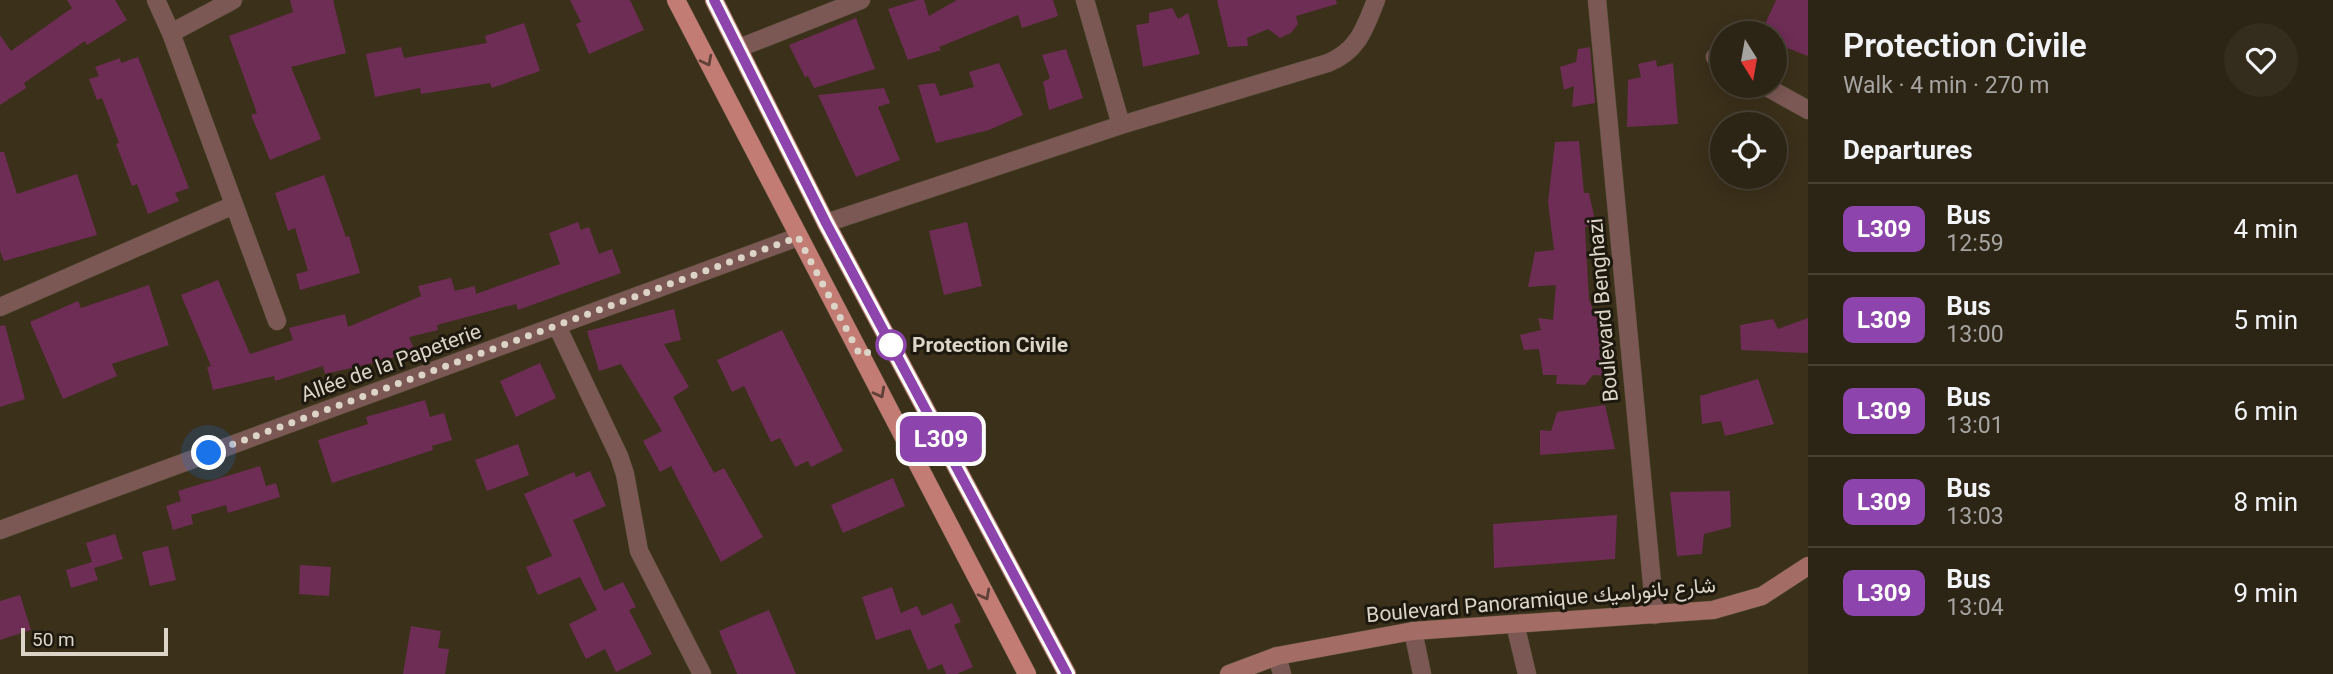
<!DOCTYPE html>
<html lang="en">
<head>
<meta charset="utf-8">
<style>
	body { margin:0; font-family:Roboto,Vazirmatn,sans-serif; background:#342c1d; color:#f1f3f6; height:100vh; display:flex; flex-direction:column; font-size:26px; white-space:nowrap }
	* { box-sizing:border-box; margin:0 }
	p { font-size:23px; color:#a6a4a0 }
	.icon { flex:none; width:38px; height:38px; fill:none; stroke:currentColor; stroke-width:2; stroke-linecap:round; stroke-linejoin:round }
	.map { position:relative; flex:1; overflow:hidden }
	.side { display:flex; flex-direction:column; background:#2c2414; width:525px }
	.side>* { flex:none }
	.badge { padding:0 14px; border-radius:10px; font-size:24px; line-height:46px }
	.needle { width:46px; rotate:169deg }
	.tools { position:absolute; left:1710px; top:21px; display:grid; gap:14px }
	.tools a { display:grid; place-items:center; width:77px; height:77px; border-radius:50%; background:#2c2414; box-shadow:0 4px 18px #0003,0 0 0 2px #484134; font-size:35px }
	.scale { position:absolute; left:21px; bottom:18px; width:147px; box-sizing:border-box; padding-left:7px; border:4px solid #dbd4c7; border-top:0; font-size:19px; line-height:24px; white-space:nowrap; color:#dbd4c7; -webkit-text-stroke:5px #1e190f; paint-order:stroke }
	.you { position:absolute; width:35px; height:35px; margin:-18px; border:5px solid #fff; border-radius:50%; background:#1a73e8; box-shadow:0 0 0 10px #1a73e833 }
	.map>.badge { position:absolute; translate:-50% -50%; box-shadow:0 0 0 4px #fff }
	h2 { padding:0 35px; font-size:26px; line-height:63px }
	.round { display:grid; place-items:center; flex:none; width:74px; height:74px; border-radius:37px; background:#342c1d }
	.overview { display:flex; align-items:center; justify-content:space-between; height:119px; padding:0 35px }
	h1 { font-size:33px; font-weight:600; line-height:52px }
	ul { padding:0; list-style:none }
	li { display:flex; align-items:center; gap:21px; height:91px; padding:0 35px; border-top:2px solid #484134 }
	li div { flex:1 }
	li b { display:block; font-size:26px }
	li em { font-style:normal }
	li .badge { min-width:77px; font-weight:700; text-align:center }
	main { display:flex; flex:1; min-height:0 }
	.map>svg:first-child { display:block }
	.building { fill:#6e2d55 }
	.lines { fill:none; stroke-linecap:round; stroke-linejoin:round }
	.street-casing { stroke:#584e39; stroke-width:19 }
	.secondary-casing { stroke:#584e39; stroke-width:19 }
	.primary-casing { stroke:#584e39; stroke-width:19 }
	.street { stroke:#7b5854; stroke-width:18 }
	.secondary { stroke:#a36d66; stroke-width:18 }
	.primary { stroke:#c27c74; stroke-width:18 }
	.oneway { stroke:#604137 }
	.line-casing { stroke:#fff; stroke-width:16 }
	.line { stroke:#8e44ad; stroke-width:10 }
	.walk { stroke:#dbd4c7; stroke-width:7; stroke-dasharray:0 12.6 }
	.stop-dot { fill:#fff; stroke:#8e44ad; stroke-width:3.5 }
	.labels { text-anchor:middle; stroke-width:6; stroke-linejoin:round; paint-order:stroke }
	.street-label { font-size:21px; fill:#dbd4c7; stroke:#1e190f }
	.stop-label { font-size:21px; font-weight:bold; fill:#dbd4c7; stroke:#1e190f; text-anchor:start }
</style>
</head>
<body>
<main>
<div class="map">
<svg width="1808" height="674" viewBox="0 0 1808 674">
	<rect width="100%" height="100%" fill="#3b301a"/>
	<!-- building -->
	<path class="building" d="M 67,0 L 115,0 L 127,20 L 87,45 L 85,41 L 24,83 L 26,88 L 0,105 L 0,35 L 11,51 L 72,8 Z
		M 290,0 L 333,0 L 346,53 L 291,67 L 321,139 L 270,160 L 251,115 L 257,113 L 229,36 L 293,12 Z
		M 570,0 L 630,0 L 644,30 L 589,54 L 576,24 L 581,22 Z
		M 917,0 L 924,0 L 929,16 L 957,0 L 1053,0 L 1058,16 L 1022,28 L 1018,15 L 939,47 L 941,50 L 908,60 L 888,9 Z
		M 1217,0 L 1336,0 L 1337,4 L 1296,16 L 1298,24 L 1291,33 L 1280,38 L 1268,29 L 1247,38 L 1248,46 L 1228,47 Z
		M 1776,0 L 1808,0 L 1808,56 L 1774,43 L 1774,33 L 1761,33 Z
		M 1172,8 L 1178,19 L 1188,13 L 1200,54 L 1143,67 L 1136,25 L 1149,23 L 1149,13 Z
		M 856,18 L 875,69 L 814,88 L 808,76 L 805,77 L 789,45 Z
		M 524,23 L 540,71 L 492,88 L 490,83 L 421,94 L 420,88 L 375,97 L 366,54 L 401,47 L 404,58 L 487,43 L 485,36 Z
		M 1590,47 L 1595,103 L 1572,107 L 1574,86 L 1564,90 L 1560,67 L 1576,62 L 1578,49 Z
		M 1066,49 L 1083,98 L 1049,110 L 1043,82 L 1050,78 L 1042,55 Z
		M 138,57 L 189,188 L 175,193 L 179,201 L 148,214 L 137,184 L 132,186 L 116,144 L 119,143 L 102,98 L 97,100 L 89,79 L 99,76 L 95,67 L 120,58 L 121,63 Z
		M 1656,60 L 1657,67 L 1673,63 L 1678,124 L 1627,127 L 1628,80 L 1641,77 L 1638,64 Z
		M 999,63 L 1023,115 L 989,130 L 936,143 L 918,85 L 935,83 L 940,96 L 974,87 L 969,72 Z
		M 884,88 L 890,103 L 878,107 L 900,160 L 856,177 L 818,95 Z
		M 1579,141 L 1584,193 L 1589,193 L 1596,225 L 1585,227 L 1589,299 L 1593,310 L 1603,308 L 1608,376 L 1593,375 L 1585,385 L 1556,384 L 1557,375 L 1543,375 L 1539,349 L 1524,350 L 1520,335 L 1541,330 L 1538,318 L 1553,320 L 1556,285 L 1528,287 L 1535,252 L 1554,250 L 1548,202 L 1555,142 Z
		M 0,152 L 4,152 L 17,194 L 77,174 L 97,235 L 4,261 L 0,251 Z
		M 324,175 L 346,237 L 349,236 L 360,273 L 300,290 L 296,274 L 308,271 L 295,228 L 288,231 L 275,193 Z
		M 578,222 L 581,230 L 589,227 L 599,254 L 612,249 L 621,273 L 518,310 L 516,304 L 437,325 L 438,330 L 409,337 L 414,349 L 374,365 L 373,363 L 325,374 L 323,366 L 275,381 L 274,376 L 213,390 L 207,367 L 211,366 L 181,295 L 218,280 L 250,354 L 293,340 L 289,328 L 345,314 L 348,327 L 421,296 L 418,286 L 451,278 L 455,291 L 475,286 L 476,294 L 560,264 L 549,233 Z
		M 967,222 L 982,286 L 944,295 L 929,231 Z
		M 149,285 L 169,345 L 112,364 L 117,376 L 63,399 L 30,322 L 78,301 L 81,308 Z
		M 674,309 L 681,340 L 664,344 L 689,387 L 673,397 L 714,473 L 724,468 L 763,537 L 721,562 L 671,466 L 660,472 L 643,441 L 662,431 L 621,364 L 599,371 L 587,331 Z
		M 1808,318 L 1808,353 L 1741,350 L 1740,325 L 1773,319 L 1778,329 Z
		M 5,325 L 25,399 L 0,407 L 0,326 Z
		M 782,330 L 843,451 L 811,467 L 808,461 L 795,467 L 780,438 L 771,442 L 744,386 L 732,392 L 717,360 Z
		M 540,363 L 556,398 L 516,417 L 500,381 Z
		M 1758,379 L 1774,424 L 1725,436 L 1721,421 L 1702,424 L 1700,396 Z
		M 425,400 L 430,417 L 444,413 L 452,440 L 432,446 L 433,450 L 332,483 L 318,440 L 368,424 L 366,417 Z
		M 1605,405 L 1615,449 L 1540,455 L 1540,430 L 1551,431 L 1557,412 Z
		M 518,444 L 529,475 L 487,491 L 475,460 Z
		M 260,466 L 266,486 L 276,483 L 280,497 L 228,513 L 226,505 L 191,515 L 193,524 L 173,530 L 166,506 L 181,501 L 178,491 Z
		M 590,471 L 606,506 L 573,520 L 604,591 L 623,582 L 636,607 L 629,610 L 652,654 L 616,672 L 605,649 L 586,659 L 569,624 L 597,610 L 580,577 L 538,595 L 526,567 L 552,556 L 524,494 L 574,472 L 576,477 Z
		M 893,478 L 905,506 L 843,533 L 831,505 Z
		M 1730,491 L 1731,527 L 1704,534 L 1702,554 L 1677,556 L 1670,492 Z
		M 1617,515 L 1615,559 L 1494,568 L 1493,524 Z
		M 115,534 L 123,559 L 94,568 L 98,580 L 71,588 L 66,570 L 92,562 L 86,543 Z
		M 168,546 L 176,580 L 150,586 L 142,552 Z
		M 300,565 L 331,567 L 329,596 L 299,594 Z
		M 892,587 L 901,613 L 917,606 L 922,616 L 952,603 L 961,622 L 954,625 L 973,667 L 957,674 L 946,674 L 942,664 L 928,670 L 910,629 L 876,640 L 862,597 Z
		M 20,595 L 31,630 L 0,640 L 0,601 Z
		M 769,610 L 796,674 L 737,674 L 719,631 Z
		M 411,626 L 441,631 L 438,648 L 449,649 L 445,674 L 403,674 Z"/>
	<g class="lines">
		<!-- street casing -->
		<g class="street-casing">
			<path id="street" d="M 156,0 L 171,33 L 277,321
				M 1085,0 L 1121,125
				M 1597,0 L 1655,615
				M 171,33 L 233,0
				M 739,48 L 861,0
				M 1715,57 L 1722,61
				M 1765,86 L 1808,110
				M 826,223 L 1121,125 L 1328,63 C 1358,51 1365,28 1376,0
				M 0,307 L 234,205
				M 557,326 L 619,456 L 625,474 L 639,551 L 702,674
				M 0,530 L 798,237
				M 1515,624 L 1527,674
				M 1413,631 L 1422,674
				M 1277,656 L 1282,674"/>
		</g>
		<!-- secondary casing -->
		<g class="secondary-casing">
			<path id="secondary" d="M 1229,674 L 1277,656 L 1413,631 L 1713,610 L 1762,596 L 1808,566"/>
		</g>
		<!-- primary casing -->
		<g class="primary-casing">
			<path id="primary" d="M 676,0 L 1027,674
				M 714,0 L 826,223 L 1067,674"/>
		</g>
		<!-- street -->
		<use href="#street" class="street"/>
		<!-- secondary -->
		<use href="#secondary" class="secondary"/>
		<!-- primary -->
		<use href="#primary" class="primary"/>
	</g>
	<!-- one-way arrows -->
	<defs><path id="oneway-chevron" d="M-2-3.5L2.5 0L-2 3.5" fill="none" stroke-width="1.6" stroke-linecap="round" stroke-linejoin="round" transform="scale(1.75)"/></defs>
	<g class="oneway">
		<use href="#oneway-chevron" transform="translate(707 61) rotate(63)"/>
		<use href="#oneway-chevron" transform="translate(880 393) rotate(62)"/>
		<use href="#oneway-chevron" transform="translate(985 595) rotate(62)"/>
	</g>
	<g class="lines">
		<!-- line casing -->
		<g class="line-casing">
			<path id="line" d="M 714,0 L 826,223 L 1067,674"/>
		</g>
		<!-- line -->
		<use href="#line" class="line"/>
		<!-- walk -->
		<path class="walk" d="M 209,453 L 798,237 L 860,355 L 891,345"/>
	</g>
	<!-- markers -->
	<circle class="stop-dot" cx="891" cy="345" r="14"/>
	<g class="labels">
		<!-- street labels -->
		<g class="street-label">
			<text transform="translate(1603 310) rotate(-95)" y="7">Boulevard Benghazi</text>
			<text transform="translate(391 363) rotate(-20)" y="7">Allée de la Papeterie</text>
			<text transform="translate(1541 600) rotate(-5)" y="7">Boulevard Panoramique شارع بانوراميك</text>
		</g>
		<!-- stop labels -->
		<g class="stop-label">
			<text x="912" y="352">Protection Civile</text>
		</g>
	</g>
</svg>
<div class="tools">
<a><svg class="needle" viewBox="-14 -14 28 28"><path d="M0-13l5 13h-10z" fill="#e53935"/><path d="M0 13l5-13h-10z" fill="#a6a4a0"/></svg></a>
<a><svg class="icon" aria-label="locate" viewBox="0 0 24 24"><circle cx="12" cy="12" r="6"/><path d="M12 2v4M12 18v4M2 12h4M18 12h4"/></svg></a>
</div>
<div class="scale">50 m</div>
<div class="you" style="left:209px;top:453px"></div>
<b class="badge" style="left:941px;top:439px;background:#8e44ad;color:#fff">L309</b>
</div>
<section class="side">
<div class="overview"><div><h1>Protection Civile</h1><p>Walk · 4 min · 270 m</p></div><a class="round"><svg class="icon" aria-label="heart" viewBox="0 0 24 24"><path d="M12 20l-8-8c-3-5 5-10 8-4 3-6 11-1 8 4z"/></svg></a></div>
<h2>Departures</h2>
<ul>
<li><span class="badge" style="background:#8e44ad;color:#fff">L309</span><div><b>Bus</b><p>12:59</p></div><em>4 min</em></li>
<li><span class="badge" style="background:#8e44ad;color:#fff">L309</span><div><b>Bus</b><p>13:00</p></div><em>5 min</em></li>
<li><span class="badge" style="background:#8e44ad;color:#fff">L309</span><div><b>Bus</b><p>13:01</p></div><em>6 min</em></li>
<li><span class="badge" style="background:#8e44ad;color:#fff">L309</span><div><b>Bus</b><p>13:03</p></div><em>8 min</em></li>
<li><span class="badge" style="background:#8e44ad;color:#fff">L309</span><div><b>Bus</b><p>13:04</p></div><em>9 min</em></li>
</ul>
</section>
</main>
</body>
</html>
